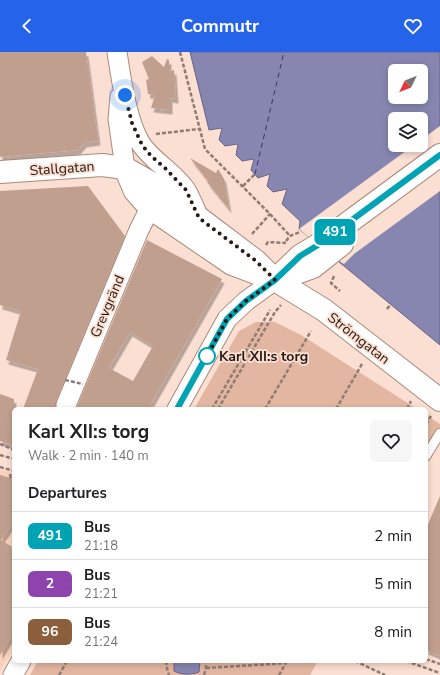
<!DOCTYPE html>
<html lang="en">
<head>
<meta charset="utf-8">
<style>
	body { margin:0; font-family:"Nunito Sans",sans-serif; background:#f6f6f6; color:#202124; height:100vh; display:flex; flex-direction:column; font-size:15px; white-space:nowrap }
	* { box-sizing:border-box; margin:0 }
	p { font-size:13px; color:#757577 }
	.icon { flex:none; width:22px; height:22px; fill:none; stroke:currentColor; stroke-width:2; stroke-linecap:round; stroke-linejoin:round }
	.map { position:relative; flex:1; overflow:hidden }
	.panel { position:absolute; left:12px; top:355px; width:416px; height:256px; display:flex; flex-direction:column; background:#fff; border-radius:6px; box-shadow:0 2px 6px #0003 }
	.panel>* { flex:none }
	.badge { padding:0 8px; border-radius:6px; font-size:14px; line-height:26px }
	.needle { width:26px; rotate:227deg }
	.tools { position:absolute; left:388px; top:12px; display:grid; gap:8px }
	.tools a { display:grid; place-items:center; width:40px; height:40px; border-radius:6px; background:#fff; box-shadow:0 2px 6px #0003; font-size:20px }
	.you { position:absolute; width:20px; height:20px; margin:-10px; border:3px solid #fff; border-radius:50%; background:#1a73e8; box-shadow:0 0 0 6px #1a73e833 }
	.map>.badge { position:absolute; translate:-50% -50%; box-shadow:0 0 0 2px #fff }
	h2 { padding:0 16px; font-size:15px; line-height:36px }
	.round { display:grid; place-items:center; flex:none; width:42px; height:42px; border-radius:6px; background:#f6f6f6 }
	.summary { display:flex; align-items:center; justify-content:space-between; height:68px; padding:0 16px }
	h1 { font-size:19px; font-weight:700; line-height:30px }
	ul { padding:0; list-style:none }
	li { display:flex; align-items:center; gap:12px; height:48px; padding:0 16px; border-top:1px solid #e0e0e0 }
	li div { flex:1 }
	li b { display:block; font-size:15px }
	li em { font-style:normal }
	li .badge { min-width:44px; font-weight:700; text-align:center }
	header { display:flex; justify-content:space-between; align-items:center; height:52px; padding:0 16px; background:#2563eb; color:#fff; font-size:18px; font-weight:700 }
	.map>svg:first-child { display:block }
	.built { fill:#fbd1bd }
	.green { fill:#e3b6a1 }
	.water { fill:#8786b1; stroke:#6a6582; fill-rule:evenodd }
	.pier { fill:#fbdfd2 }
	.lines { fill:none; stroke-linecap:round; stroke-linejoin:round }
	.ferry { stroke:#3a346d; stroke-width:1; stroke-dasharray:5 4; stroke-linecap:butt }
	.building { fill:#c09f8f; fill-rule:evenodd; filter:url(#shadow) }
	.service-casing { stroke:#a98a7a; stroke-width:11 }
	.minor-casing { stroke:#a98a7a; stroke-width:21 }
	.tertiary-casing { stroke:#a98a7a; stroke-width:24 }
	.path { stroke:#907c72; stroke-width:2.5; stroke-dasharray:4 2; stroke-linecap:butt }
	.service { stroke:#fff; stroke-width:9 }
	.minor { stroke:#fff; stroke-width:19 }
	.tertiary { stroke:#fff; stroke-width:22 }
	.path-bridge { stroke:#907c72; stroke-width:2.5; stroke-dasharray:4 2; stroke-linecap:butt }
	.line-casing { stroke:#fff; stroke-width:9 }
	.line { stroke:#00a3b4; stroke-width:6 }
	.walk { stroke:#251913; stroke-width:4; stroke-dasharray:0 7.2 }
	.stop-dot { fill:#fff; stroke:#00a3b4; stroke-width:2 }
	.labels { text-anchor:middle; stroke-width:3.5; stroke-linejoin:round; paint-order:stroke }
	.street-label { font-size:14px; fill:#251913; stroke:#fbdfd2 }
	.stop-label { font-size:14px; font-weight:bold; fill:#251913; stroke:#fbdfd2; text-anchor:start }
</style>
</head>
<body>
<header><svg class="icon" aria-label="back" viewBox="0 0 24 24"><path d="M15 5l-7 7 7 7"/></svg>Commutr<svg class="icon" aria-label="heart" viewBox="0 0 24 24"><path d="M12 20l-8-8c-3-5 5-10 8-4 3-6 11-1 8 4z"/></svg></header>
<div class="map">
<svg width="440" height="623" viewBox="0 0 440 623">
	<defs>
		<filter id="shadow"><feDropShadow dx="2.5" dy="4.5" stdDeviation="0" flood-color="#0004"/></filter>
	</defs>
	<rect width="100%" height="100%" fill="#fbdfd2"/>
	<!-- built -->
	<path class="built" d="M 0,417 L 14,422 L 14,596 L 0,619 Z"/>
	<!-- green -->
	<path class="green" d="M 256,270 L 275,270 L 301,283 L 417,357 L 194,357 L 239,279 Z
		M 426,363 L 440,372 L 440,389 L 426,414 Z
		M 38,609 L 318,609 L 310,623 L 30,623 Z"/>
	<!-- water -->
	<path class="water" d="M 190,0 L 440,0 L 440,293 L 299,177 L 300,169 L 282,152 L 287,137 L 273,140 L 267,134 L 270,122 L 258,126 L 251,118 L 254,107 L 242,109 L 236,103 L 238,92 L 225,94 L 219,88 L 222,76 L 209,78 ZM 395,19 L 421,19 L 421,45 L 395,45 ZM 395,67 L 421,67 L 421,93 L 395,93 Z
		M 174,609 L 200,609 L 199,620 C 191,623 181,623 174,619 Z"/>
	<!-- pier -->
	<path class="pier" d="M 440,74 L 440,139 L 354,202 L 344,212 L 328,202 L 299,177 L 414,93 L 421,93 L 421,88 Z"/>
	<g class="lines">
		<!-- ferry -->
		<path class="ferry" d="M 255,122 L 284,0"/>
	</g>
	<!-- building -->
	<path class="building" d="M 0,0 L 86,0 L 98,89 L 84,91 L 78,98 L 0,105 Z
		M 152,4 L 164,15 L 167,7 L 169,8 L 169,19 L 174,18 L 176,47 L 170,46 L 170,58 L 151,56 L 155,43 L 148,42 L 146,28 L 149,27 L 142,10 Z
		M 190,106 L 216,121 L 218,117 L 224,127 L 229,157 L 207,130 L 208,129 Z
		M 88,134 L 125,184 L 56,349 L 56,357 L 23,357 L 38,317 L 6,308 L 21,259 L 0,253 L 0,139 Z
		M 147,188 L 222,227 L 148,357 L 76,357 ZM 130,280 L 153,294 L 133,329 L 109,316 Z
		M 0,342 L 14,347 L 14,394 L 0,389 Z
		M 0,423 L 14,427 L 14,469 L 1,488 L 14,496 L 14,580 L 0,603 Z
		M 440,444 L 440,604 L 426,598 L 426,477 Z"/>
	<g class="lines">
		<!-- service casing -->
		<g class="service-casing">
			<path id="service" d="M 426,404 L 440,381"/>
		</g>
		<!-- minor casing -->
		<g class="minor-casing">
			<path id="minor" d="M 117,0 C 121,26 127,70 141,92 C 153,110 174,120 186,138 C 191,146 195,157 199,166
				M 120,45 L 118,67 L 125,116
				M 66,353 L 139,178 L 150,156
				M 177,357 L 227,267 L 246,249 L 275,228
				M 13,623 L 21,609"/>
		</g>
		<!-- tertiary casing -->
		<g class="tertiary-casing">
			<path id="tertiary" d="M 125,116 L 135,139 L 150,156 L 232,212 L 275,228 L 324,258 L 440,348
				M 0,120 L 102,113 L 125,116 L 153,132 L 199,166 L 256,209 L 269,222
				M 280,227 L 313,215 L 342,192
				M 275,228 L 300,204 L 318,193 L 440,103"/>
		</g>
		<!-- path -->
		<path class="path" d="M 180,0 L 205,97 L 270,162 L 290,184
			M 156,82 L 199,77
			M 243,134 L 255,122
			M 252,182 L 270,162
			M 286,189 L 290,184 L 300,180
			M 266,193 L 268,190 L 286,191
			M 334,224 L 331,231 L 340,239
			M 387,257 L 391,252
			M 212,357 L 270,258
			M 218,357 L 275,260 L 281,253
			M 265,357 L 311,279
			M 336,357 L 362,312
			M 407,357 L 411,349
			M 426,372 L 431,364
			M 0,392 L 14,398
			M 0,403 L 14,407
			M 0,415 L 14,419
			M 10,422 L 11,427
			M 426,607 L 440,612
			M 167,609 L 166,613 L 169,623
			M 355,609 L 385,623
			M 406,609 L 440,621
			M 206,616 L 286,611
			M 59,623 L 67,609
			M 204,623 L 206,616 L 206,609
			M 279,623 L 287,609"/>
		<!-- service -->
		<use href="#service" class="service"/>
		<!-- minor -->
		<use href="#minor" class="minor"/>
		<!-- tertiary -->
		<use href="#tertiary" class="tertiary"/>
		<!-- path-bridge -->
		<path class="path-bridge" d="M 65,328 L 83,332"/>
	</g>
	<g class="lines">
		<!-- line casing -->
		<g class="line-casing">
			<path id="line" d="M 177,357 L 227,267 L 246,249 L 275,228 L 300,204 L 318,193 L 440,103"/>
		</g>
		<!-- line -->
		<use href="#line" class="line"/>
		<!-- walk -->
		<path class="walk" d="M 125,43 L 132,71 L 142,93 L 151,104 L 166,117 L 186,138 L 199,166 L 256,209 L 275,228 L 246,249 L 227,267 L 206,306 L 207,304"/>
	</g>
	<!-- markers -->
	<circle class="stop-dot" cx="207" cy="304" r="8"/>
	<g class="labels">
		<!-- street labels -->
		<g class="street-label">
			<text transform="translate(62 116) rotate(-4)" y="5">Stallgatan</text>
			<text transform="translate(107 254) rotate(-67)" y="5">Grevgränd</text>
			<text transform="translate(359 286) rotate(38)" y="5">Strömgatan</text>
		</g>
		<!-- stop labels -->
		<g class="stop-label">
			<text x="219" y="309">Karl XII:s torg</text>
		</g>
	</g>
</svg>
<div class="tools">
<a><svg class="needle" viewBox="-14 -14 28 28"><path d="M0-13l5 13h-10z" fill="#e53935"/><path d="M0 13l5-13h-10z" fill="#757577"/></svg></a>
<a><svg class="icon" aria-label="layers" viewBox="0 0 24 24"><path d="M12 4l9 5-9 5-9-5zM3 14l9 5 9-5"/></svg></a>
</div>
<div class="you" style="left:125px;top:43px"></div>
<b class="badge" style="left:335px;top:180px;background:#00a3b4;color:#fff">491</b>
<section class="panel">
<div class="summary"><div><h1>Karl XII:s torg</h1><p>Walk · 2 min · 140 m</p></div><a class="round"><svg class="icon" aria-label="heart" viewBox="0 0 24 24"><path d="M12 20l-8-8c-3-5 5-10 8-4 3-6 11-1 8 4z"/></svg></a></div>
<h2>Departures</h2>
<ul>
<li><span class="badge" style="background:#00a3b4;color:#fff">491</span><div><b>Bus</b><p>21:18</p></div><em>2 min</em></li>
<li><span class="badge" style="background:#8e44ad;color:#fff">2</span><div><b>Bus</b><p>21:21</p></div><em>5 min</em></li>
<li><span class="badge" style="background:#8b5e3c;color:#fff">96</span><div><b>Bus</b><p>21:24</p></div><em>8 min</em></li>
</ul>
</section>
</div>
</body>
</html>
